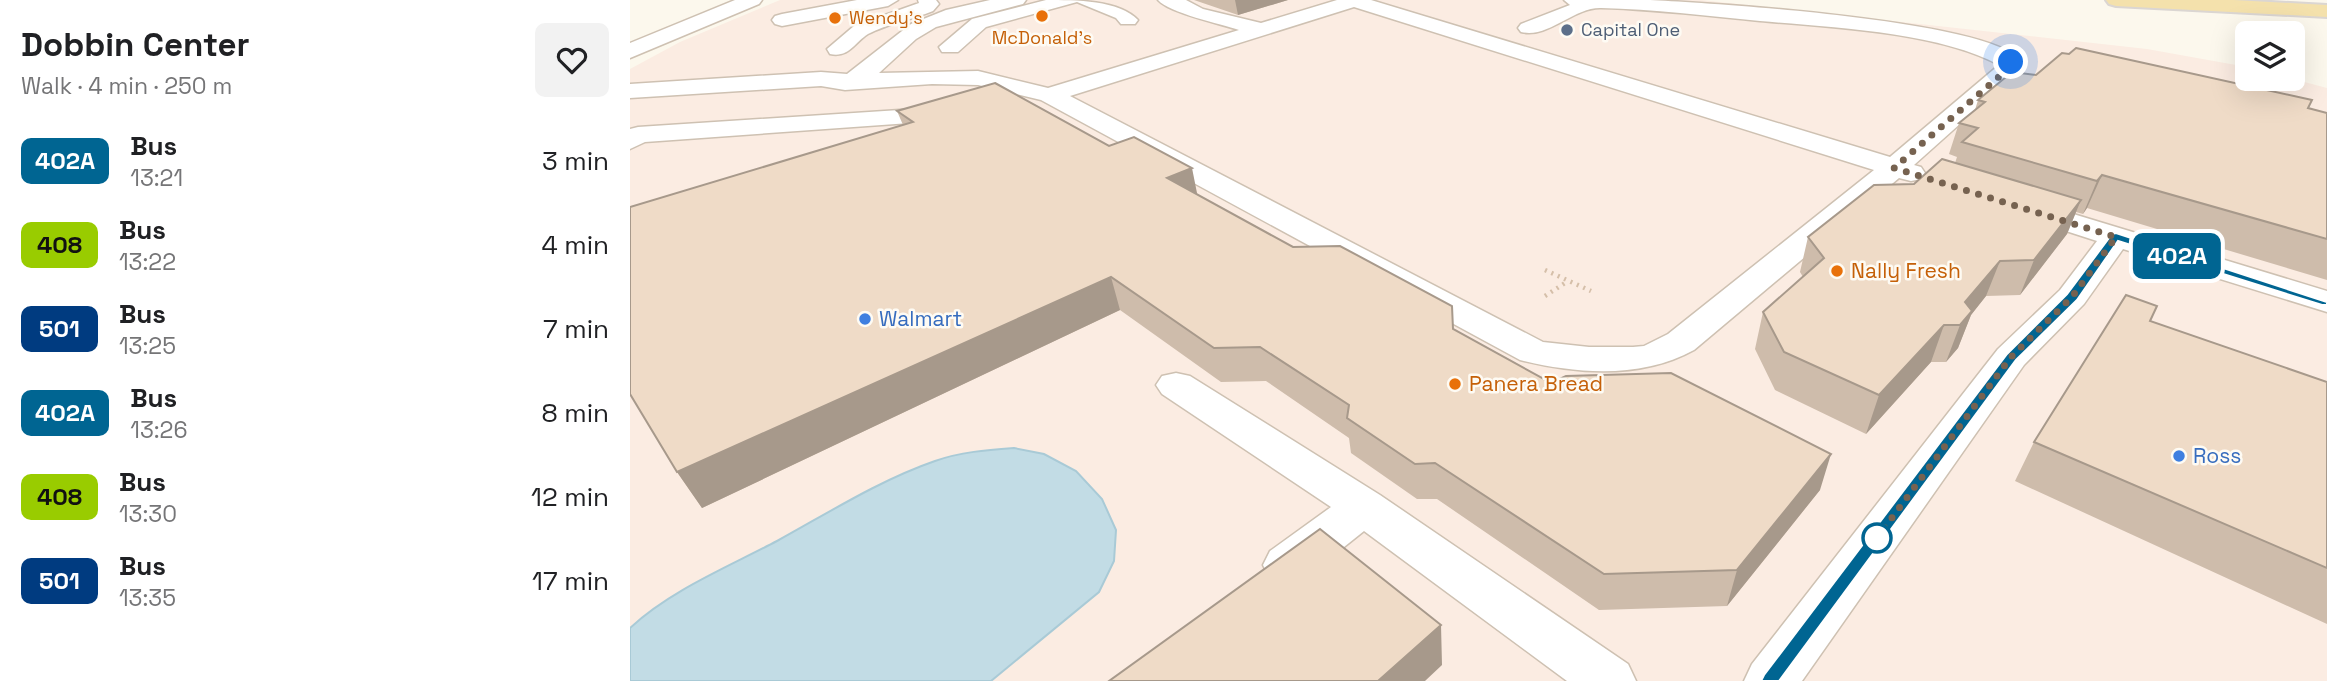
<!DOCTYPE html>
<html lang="en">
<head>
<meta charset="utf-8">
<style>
	body { margin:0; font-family:"Space Grotesk",sans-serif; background:#f2f2f2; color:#202124; height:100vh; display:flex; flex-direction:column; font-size:26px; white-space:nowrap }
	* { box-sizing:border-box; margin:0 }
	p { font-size:23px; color:#757577 }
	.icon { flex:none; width:38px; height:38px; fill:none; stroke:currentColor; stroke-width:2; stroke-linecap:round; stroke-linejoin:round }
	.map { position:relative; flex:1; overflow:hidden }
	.details { display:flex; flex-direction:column; background:#fff; width:630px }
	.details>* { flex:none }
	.badge { padding:0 14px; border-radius:10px; font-size:24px; line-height:46px }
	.buttons { position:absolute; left:1605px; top:21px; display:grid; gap:14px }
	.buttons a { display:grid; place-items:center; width:70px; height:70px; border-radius:10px; background:#fff; box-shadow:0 7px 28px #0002; font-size:35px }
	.you { position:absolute; width:35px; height:35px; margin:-18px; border:5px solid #fff; border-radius:50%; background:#1a73e8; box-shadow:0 0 0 10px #1a73e833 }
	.map>.badge { position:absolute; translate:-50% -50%; box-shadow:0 0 0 4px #fff }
	.round { display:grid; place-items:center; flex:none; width:74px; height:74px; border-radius:10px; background:#f2f2f2 }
	.summary { display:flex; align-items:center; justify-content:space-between; height:119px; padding:0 21px }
	h1 { font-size:33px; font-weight:600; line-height:52px }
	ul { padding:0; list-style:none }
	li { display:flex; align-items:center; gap:21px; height:84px; padding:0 21px }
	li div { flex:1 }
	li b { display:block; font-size:26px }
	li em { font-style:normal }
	li .badge { min-width:77px; font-weight:700; text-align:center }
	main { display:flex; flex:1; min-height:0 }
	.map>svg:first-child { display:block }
	.commercial { fill:#fbece2 }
	.water { fill:#c2dce5; stroke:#a9cad6; stroke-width:2 }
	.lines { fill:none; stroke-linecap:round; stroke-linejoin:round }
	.minor-casing { stroke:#cec1b2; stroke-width:3 }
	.major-casing { stroke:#dbd6d2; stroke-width:4 }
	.path { stroke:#d5bfa9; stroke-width:4.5; stroke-dasharray:2 5; stroke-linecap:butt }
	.minor { fill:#fff; fill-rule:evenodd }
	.major { fill:#f4e1ac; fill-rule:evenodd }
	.wall { fill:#cebcab }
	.shaded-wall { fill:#a7998b }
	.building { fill:#efdbc7; stroke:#a7998b; stroke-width:2 }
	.line { fill:#006592; stroke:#fff; stroke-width:2 }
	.walk { stroke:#766250; stroke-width:7; stroke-dasharray:0 12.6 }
	.food-dot { fill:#e8710a; stroke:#fefbf4; stroke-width:2.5 }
	.service-dot { fill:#5c6f8a; stroke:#fefbf4; stroke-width:2.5 }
	.shop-dot { fill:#3f7fe0; stroke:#fefbf4; stroke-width:2.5 }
	.stop-dot { fill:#fff; stroke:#006592; stroke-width:3.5 }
	.labels { text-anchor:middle; stroke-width:5; stroke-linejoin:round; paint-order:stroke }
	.far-food-label { font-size:18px; fill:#c56008; stroke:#fefbf4; text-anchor:start }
	.far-service-label { font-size:18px; fill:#4e5e75; stroke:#fefbf4; text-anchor:start }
	.food-label { font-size:21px; fill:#c56008; stroke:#fefbf4; text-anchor:start }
	.shop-label { font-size:21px; fill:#366cbe; stroke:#fefbf4; text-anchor:start }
</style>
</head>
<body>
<main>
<section class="details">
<div class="summary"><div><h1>Dobbin Center</h1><p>Walk · 4 min · 250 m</p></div><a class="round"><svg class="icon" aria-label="heart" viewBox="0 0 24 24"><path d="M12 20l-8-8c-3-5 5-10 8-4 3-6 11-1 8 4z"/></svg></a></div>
<ul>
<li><span class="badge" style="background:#006592;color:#fff">402A</span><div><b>Bus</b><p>13:21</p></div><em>3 min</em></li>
<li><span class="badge" style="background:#9c0;color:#111">408</span><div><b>Bus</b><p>13:22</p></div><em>4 min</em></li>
<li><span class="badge" style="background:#003b80;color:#fff">501</span><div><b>Bus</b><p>13:25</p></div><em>7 min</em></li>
<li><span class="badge" style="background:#006592;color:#fff">402A</span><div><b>Bus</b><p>13:26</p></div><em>8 min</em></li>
<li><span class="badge" style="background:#9c0;color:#111">408</span><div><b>Bus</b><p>13:30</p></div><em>12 min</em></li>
<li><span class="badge" style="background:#003b80;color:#fff">501</span><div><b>Bus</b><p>13:35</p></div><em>17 min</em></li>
</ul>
</section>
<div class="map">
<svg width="1697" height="681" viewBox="0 0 1697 681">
	<rect width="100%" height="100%" fill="#fcf8ed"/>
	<!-- commercial -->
	<path class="commercial" d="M 150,0 L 1071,0 L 1517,49 L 1617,67 L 1617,79 L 1663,79 L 1697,88 L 1697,681 L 0,681 L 0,69 L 50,42 Z"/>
	<!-- water -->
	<path class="water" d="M 384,448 L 414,454 L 446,471 L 472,499 L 486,530 L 484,561 L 469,592 L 361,681 L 0,681 L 0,628 C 41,590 98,567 147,541 C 198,513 250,480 305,461 C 330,452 357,450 384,448 Z"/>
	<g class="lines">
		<!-- minor casing -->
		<g class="minor-casing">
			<path id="minor" d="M 105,0 L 132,0 L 129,4 L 0,58 L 0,43 Z
				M 227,0 L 268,0 L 258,6 L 152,26 L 145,24 L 142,20 L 145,16 L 152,14 Z
				M 288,0 L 306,0 L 309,4 L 303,11 C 283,19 257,24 238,34 C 224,43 219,58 200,54 L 197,49 L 224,26 L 289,3 Z
				M 360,0 L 396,0 L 393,4 L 306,27 L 286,39 L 249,73 L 348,71 L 418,88 L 609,30 C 591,24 539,13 528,0 L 556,0 L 573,9 L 631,23 L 707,0 L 741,0 L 1260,157 L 1369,65 C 1309,32 1200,27 1130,21 C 1077,16 1023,9 971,8 C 944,7 918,39 891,32 L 888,28 L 891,24 L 940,5 L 934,0 C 963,0 992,0 1020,0 C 1079,3 1364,20 1392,62 L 1388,72 L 1284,165 L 1291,167 L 1295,173 L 1291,179 L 1281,181 L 1269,178 L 1064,350 C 1012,379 946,374 890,360 L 411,100 L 348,85 L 302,84 L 215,90 L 191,86 L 0,98 L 0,84 L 191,72 L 217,74 L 281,24 L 316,10 ZM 724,7 L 1244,170 L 1038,334 L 1014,346 L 1003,347 L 959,347 L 913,342 L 440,96 Z
				M 416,0 C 446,0 489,0 508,20 L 505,24 L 491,24 L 486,18 L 447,2 L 356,27 L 328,52 L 312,52 L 309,47 L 342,19 Z
				M 285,109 L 294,112 L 298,117 L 294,122 L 15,142 L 0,149 L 0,129 L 8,127 Z
				M 1394,199 L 1697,291 L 1697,312 L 1493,249 L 1454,304 L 1394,365 L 1172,681 L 1114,681 L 1122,664 L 1368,349 L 1430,290 L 1467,241 L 1383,214 L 1379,208 L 1383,202 Z
				M 546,373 L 560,376 L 750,495 L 998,664 L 1006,681 L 937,681 L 734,531 L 674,579 L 657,584 L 640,579 L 633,565 L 640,551 L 701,507 L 532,394 L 526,385 L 532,376 Z"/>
		</g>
		<!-- major casing -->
		<g class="major-casing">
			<path id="major" d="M 1476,0 L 1604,0 L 1697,5 L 1697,17 L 1486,6 L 1479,4 Z"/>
		</g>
		<!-- path -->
		<path class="path" d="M 915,270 L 961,291
			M 915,296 L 938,281"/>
		<!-- minor -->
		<use href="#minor" class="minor"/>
		<!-- major -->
		<use href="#major" class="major"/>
	</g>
	<!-- wall -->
	<path class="wall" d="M 564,0 L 658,0 L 608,15 Z
		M 1348,100 L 1678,108 L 1697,113 L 1697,280 L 1457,208 L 1453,214 L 1446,212 L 1437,234 L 1390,295 L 1356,296 L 1341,315 L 1328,348 L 1316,362 L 1301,362 L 1236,434 L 1145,390 L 1125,349 L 1133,312 L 1173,277 L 1170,272 L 1178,237 L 1325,163 L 1327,157 L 1319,154 L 1329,123 L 1345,110 Z
		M 267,111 L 567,195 L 663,247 L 823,329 L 921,383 L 1190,490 L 1097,606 L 969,610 L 807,499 L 787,499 L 721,453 L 719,438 L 636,381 L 591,382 L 490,310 L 72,508 L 47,472 L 273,125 Z
		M 1520,321 L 1697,382 L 1697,624 L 1385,481 L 1404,442 Z"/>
	<!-- shaded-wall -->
	<path class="shaded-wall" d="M 605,0 L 658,0 L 608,15 Z
		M 562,168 L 568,198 L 537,178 Z
		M 1472,175 L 1457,208 L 1453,214 L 1467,181 Z
		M 1451,200 L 1437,234 L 1390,295 L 1404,260 Z
		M 1370,261 L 1356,296 L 1341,315 L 1328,348 L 1316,362 L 1330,325 L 1335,302 Z
		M 481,277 L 490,310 L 72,508 L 47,472 Z
		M 1314,325 L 1301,362 L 1236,434 L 1249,395 Z
		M 1201,454 L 1190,490 L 1097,606 L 1107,570 Z
		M 811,625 L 812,665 L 795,681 L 748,681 Z"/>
	<!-- building -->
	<path class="building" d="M 1446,48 L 1682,100 L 1678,108 L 1697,113 L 1697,239 L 1472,175 L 1467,181 L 1332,142 L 1348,128 L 1329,123 L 1355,102 L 1348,100 L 1382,72 L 1406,75 L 1432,53 L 1439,54 Z
		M 365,83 L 479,146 L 504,137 L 562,168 L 537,178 L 663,247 L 710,246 L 822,306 L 823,329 L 921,383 L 936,376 L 1041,373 L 1201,454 L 1107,570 L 974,574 L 805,463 L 785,464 L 717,418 L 719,405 L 630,347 L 584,348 L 481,277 L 47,472 L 0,394 L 0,207 L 283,122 L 267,111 Z
		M 1312,159 L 1451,200 L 1404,260 L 1370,261 L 1335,302 L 1342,311 L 1330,325 L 1314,325 L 1249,395 L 1154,352 L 1133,312 L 1194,258 L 1178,237 L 1244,185 L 1284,184 Z
		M 1496,295 L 1527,306 L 1520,321 L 1697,382 L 1697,568 L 1404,442 Z
		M 690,529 L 811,625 L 748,681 L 479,681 Z"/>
	<!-- line -->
	<path class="line" d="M 1486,233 L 1697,302 L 1697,305 L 1692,305 L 1488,241 L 1447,300 L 1386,360 L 1149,681 L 1131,681 L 1134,675 L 1377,354 L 1437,294 L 1482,234 Z"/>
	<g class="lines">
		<!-- walk -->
		<path class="walk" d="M 1247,538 L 1381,357 L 1442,297 L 1486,237 L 1264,168 L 1380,67 L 1381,62"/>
	</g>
	<!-- markers -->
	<g class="food-dot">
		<circle cx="412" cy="16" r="7"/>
		<circle cx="205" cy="18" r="7"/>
		<circle cx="1207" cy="271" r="7"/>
		<circle cx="825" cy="384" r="7"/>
	</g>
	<circle class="service-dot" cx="937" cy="30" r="7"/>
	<g class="shop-dot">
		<circle cx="235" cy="319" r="7"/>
		<circle cx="1549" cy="456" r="7"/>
	</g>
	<circle class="stop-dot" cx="1247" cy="538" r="14"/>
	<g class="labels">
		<!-- far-food labels -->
		<g class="far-food-label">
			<text x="219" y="24">Wendy's</text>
			<text x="412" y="44" text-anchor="middle">McDonald's</text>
		</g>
		<!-- far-service labels -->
		<g class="far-service-label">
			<text x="951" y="36">Capital One</text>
		</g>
		<!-- food labels -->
		<g class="food-label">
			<text x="1221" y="278">Nally Fresh</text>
			<text x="839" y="391">Panera Bread</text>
		</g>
		<!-- shop labels -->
		<g class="shop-label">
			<text x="249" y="326">Walmart</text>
			<text x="1563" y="463">Ross</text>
		</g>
	</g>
</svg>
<div class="buttons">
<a><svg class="icon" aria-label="layers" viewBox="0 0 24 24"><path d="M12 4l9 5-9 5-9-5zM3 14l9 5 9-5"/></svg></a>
</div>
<div class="you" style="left:1381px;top:62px"></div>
<b class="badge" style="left:1547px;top:256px;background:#006592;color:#fff">402A</b>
</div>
</main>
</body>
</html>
